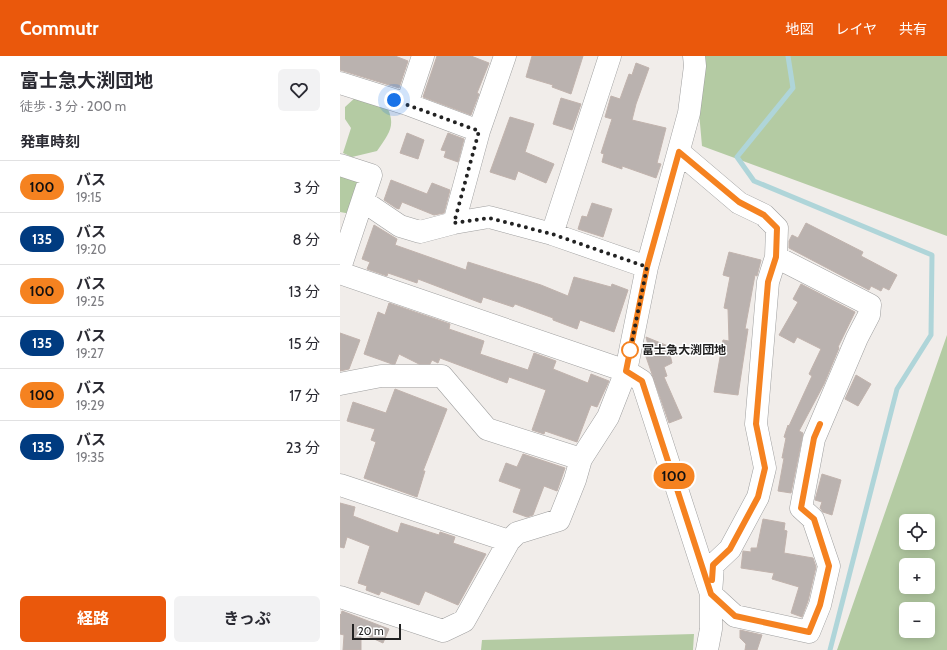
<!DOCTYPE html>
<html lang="ja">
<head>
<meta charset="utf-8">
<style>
	body { margin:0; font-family:Cabin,"Noto Sans JP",sans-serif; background:#f2f2f3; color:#2b2b33; height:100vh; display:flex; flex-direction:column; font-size:15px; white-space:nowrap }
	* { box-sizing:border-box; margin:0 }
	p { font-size:13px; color:#7c7c81 }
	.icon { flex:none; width:22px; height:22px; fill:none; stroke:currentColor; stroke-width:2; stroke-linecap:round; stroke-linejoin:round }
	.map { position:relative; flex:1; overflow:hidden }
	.panel { display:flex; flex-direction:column; background:#fff; width:340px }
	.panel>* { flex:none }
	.badge { padding:0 8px; border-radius:13px; font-size:14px; line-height:26px }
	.tools { position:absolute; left:559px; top:458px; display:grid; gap:8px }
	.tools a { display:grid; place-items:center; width:36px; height:36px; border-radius:6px; background:#fff; box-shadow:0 2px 10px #0003; font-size:20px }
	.scale { position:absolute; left:12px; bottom:10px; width:49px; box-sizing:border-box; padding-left:4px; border:2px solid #222; border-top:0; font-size:11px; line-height:14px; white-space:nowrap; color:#222; -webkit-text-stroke:3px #fff; paint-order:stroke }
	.you { position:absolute; width:20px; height:20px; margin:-10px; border:3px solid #fff; border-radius:50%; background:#1a73e8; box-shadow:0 0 0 6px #1a73e833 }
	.map>.badge { position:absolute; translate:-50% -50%; box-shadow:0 0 0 2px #fff }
	h2 { padding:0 20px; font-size:15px; line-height:36px }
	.round { display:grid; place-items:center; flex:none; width:42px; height:42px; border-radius:6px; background:#f2f2f3 }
	.overview { display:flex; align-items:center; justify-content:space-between; height:68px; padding:0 20px }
	h1 { font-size:19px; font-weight:700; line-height:30px }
	.button { display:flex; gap:8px; margin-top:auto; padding:8px 20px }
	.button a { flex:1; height:46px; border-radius:6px; background:#ea580c; color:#fff; font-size:16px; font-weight:700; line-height:46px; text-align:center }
	.button a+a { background:#f2f2f3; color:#2b2b33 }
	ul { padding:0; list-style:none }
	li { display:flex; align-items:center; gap:12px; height:52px; padding:0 20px; border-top:1px solid #e1e1e2 }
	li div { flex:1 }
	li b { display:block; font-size:15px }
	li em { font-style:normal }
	li .badge { min-width:44px; font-weight:700; text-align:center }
	header { display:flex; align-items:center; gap:24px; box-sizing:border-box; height:56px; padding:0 20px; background:#ea580c; color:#fff }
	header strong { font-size:19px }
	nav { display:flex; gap:22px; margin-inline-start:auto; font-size:14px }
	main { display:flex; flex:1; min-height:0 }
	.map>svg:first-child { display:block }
	.forest { fill:#b4cba3; fill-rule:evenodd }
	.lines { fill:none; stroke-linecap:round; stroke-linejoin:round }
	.stream { stroke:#afd5d9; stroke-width:5 }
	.building { fill:#bab2af; stroke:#c1b3ad }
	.minor-casing { stroke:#9f9f9f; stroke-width:23 }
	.minor { stroke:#fff; stroke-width:22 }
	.line-casing { stroke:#fff; stroke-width:9 }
	.line { stroke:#f58220; stroke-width:6 }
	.walk { stroke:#222; stroke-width:4; stroke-dasharray:0 7.2 }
	.stop-dot { fill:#fff; stroke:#f58220; stroke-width:2 }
	.labels { text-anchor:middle; stroke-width:3; stroke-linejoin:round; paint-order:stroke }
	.stop-label { font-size:12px; font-weight:bold; fill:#222; stroke:#fff; text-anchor:start }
</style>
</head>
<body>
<header>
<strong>Commutr</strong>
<nav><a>地図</a><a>レイヤ</a><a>共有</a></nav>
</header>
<main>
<section class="panel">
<div class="overview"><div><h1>富士急大渕団地</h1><p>徒歩 · 3 分 · 200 m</p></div><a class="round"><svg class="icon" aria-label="heart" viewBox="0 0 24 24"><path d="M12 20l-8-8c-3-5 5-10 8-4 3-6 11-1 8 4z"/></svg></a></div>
<h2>発車時刻</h2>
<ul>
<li><span class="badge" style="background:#f58220;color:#111">100</span><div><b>バス</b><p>19:15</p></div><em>3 分</em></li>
<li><span class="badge" style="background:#003b80;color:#fff">135</span><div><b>バス</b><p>19:20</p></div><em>8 分</em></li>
<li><span class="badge" style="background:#f58220;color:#111">100</span><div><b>バス</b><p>19:25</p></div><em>13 分</em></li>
<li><span class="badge" style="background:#003b80;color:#fff">135</span><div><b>バス</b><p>19:27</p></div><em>15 分</em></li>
<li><span class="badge" style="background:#f58220;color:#111">100</span><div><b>バス</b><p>19:29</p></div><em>17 分</em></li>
<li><span class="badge" style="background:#003b80;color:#fff">135</span><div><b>バス</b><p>19:35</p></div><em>23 分</em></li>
</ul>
<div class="button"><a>経路</a><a>きっぷ</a></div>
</section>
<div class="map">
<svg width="607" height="594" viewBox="0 0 607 594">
	<rect width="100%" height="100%" fill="#f1edea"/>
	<!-- forest -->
	<path class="forest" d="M 354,0 L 607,0 L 607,180 L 362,90 Z
		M 17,40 L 45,47 C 57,69 50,76 37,95 L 12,101 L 3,97 L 11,72 L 5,63 L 5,51 Z
		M 0,115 L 25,123 L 11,158 L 0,156 Z
		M 607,279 L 607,594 L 497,594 ZM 566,465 L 588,465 L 588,487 L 566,487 ZM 566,509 L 588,509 L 588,531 L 566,531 ZM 566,553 L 588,553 L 588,575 L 566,575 Z
		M 354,578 L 353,594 L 141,594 L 142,584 Z"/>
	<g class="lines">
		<!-- stream -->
		<path class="stream" d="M 448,0 L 453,32 L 397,101 L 414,125 L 592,199 L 591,279 L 557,333 L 490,594"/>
	</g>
	<!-- building -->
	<path class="building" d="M 0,0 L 55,0 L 68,5 L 59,32 L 0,14 Z
		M 97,0 L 131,0 L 149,7 L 137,37 L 139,38 L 131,59 L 83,41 Z
		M 192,0 L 243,0 L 231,38 L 212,31 L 213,29 L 186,21 Z
		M 296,7 L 309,12 L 296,48 L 292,64 L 326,72 L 317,107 L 321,108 L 316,122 L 282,110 L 282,113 L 262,106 L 264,98 L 261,97 L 272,63 L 265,61 L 271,40 L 280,43 L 289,18 L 292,19 Z
		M 221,42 L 241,48 L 232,74 L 213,68 Z
		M 170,61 L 194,68 L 185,96 L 214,108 L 206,127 L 178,115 L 175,124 L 150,116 Z
		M 67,77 L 84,84 L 78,103 L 60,97 Z
		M 108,77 L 124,83 L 118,106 L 104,101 L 106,95 L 101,94 Z
		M 51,124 L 87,138 L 92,127 L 110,134 L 104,157 L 94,159 L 62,146 L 59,153 L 56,152 L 44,144 Z
		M 252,147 L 272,153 L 263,181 L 238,173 L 242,160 L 247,161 Z
		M 466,167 L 523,196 L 521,200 L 557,219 L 549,234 L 543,231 L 541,235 L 531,230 L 529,234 L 527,233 L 449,192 L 449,185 L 452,179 L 458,182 Z
		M 34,169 L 57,183 L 55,189 L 126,214 L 128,206 L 201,229 L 228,240 L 234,221 L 271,231 L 272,228 L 288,234 L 274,276 L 240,264 L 237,273 L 213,264 L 213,262 L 175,248 L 173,251 L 143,241 L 141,247 L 78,223 L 77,227 L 48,217 L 47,220 L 27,213 L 30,206 L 22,203 Z
		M 389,196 L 421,204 L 417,220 L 415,219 L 405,273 L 408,273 L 398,339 L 374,336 L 383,284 L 389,285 L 388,253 L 384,252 L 390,221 L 383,219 Z
		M 461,228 L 515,256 L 498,291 L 499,292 L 484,328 L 459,375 L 463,377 L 451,437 L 438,435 L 444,402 L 442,402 L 446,382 L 444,381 L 448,369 L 449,370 L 472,320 L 469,318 L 481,293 L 457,281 L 454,287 L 439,279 L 458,246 L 453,243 Z
		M 49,247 L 110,268 L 109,273 L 144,285 L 140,298 L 188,314 L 194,297 L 216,305 L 213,313 L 248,327 L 251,318 L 269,325 L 257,351 L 251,349 L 237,386 L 205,375 L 204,378 L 192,374 L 206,334 L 169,321 L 167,327 L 100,302 L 98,307 L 92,304 L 90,308 L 79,308 L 59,298 L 55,308 L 52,308 L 24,298 L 38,256 L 45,259 Z
		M 0,277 L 20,284 L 9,313 L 0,315 Z
		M 306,281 L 328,290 L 332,307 L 324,311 L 327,320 L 324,321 L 342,362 L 329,367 L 304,295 L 309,293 Z
		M 516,319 L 531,328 L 518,350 L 505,343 Z
		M 55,333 L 107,353 L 83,415 L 85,415 L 77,441 L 24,422 L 36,386 L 31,384 L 35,373 L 7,365 L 13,346 L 46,357 Z
		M 183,398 L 225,412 L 217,435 L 204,430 L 193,459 L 187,461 L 173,456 L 181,433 L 159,425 L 166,407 L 177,411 Z
		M 482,418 L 501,424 L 492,459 L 483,456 L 480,452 L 482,446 L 475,444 Z
		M 0,447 L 15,451 L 13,460 L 58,477 L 61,467 L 99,479 L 100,476 L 115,481 L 113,487 L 146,498 L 118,549 L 85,535 L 79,549 L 41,535 L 39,539 L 26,534 L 27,530 L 18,527 L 30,490 L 7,481 L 4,492 L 0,491 Z
		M 423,463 L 445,467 L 444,474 L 447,475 L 444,497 L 473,502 L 476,511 L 468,545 L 462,561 L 451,557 L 459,531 L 432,523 L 434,517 L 401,512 L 403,495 L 411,496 L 411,492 L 417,492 Z
		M 2,555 L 49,573 L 43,587 L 21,577 L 21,594 L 3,594 L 4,579 L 0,578 L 0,558 L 1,559 Z
		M 400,574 L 422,579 L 417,594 L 405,594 L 406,588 L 400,582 Z"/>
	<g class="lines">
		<!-- minor casing -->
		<g class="minor-casing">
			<path id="minor" d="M 0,27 L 67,48 L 139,75
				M 67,48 L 83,0
				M 339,96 L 399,147 L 424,159 L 437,172 L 436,201
				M 0,109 L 31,119 L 0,212
				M 23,145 L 60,170 L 80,176 L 114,167 L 149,161 L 212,178 L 307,211
				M 114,167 L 139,75 L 165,0
				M 212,178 L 270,0
				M 436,201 L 530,249 L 529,259 L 517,282 L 474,383 L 461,452 L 473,463 L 489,510 L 480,549 L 469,576 L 395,560 L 371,538 L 373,509 L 390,493 L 418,441 L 425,412 L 416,368 L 428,226 Z
				M 0,217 L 286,315 L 302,325 L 371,538 L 371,573 L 367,594
				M 0,328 L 41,320 L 102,320 L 147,373 L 241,403
				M 0,429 L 169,485
				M 0,541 L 103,575 L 124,565 L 169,485 L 177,477 L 219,464 L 235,424 L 241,403 L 268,361 L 286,315 L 307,211 L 349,57 L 355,10 L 354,0"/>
		</g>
		<!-- minor -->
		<use href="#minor" class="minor"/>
	</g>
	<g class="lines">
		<!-- line casing -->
		<g class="line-casing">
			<path id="line" d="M 372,524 L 373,509 L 390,493 L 418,441 L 425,412 L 416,368 L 428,226 L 436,201 L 437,172 L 424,159 L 399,146 L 339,96 L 307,211 L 286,315 L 302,325 L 371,538 L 395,560 L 469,576 L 480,549 L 489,510 L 474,463 L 461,452 L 474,382 L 480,368"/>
		</g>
		<!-- line -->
		<use href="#line" class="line"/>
		<!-- walk -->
		<path class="walk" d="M 54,44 L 139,75 L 114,167 L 149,162 L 212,178 L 307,211 L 289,300 L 290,294"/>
	</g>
	<!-- markers -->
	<circle class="stop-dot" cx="290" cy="294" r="8"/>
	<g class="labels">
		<!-- stop labels -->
		<g class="stop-label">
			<text x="302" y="298">富士急大渕団地</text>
		</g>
	</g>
</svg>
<div class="tools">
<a><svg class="icon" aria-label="locate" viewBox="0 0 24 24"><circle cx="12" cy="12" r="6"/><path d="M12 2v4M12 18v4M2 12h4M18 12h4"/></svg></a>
<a>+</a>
<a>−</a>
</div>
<div class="scale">20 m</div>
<div class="you" style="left:54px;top:44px"></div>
<b class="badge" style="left:334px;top:420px;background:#f58220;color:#111">100</b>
</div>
</main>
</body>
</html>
